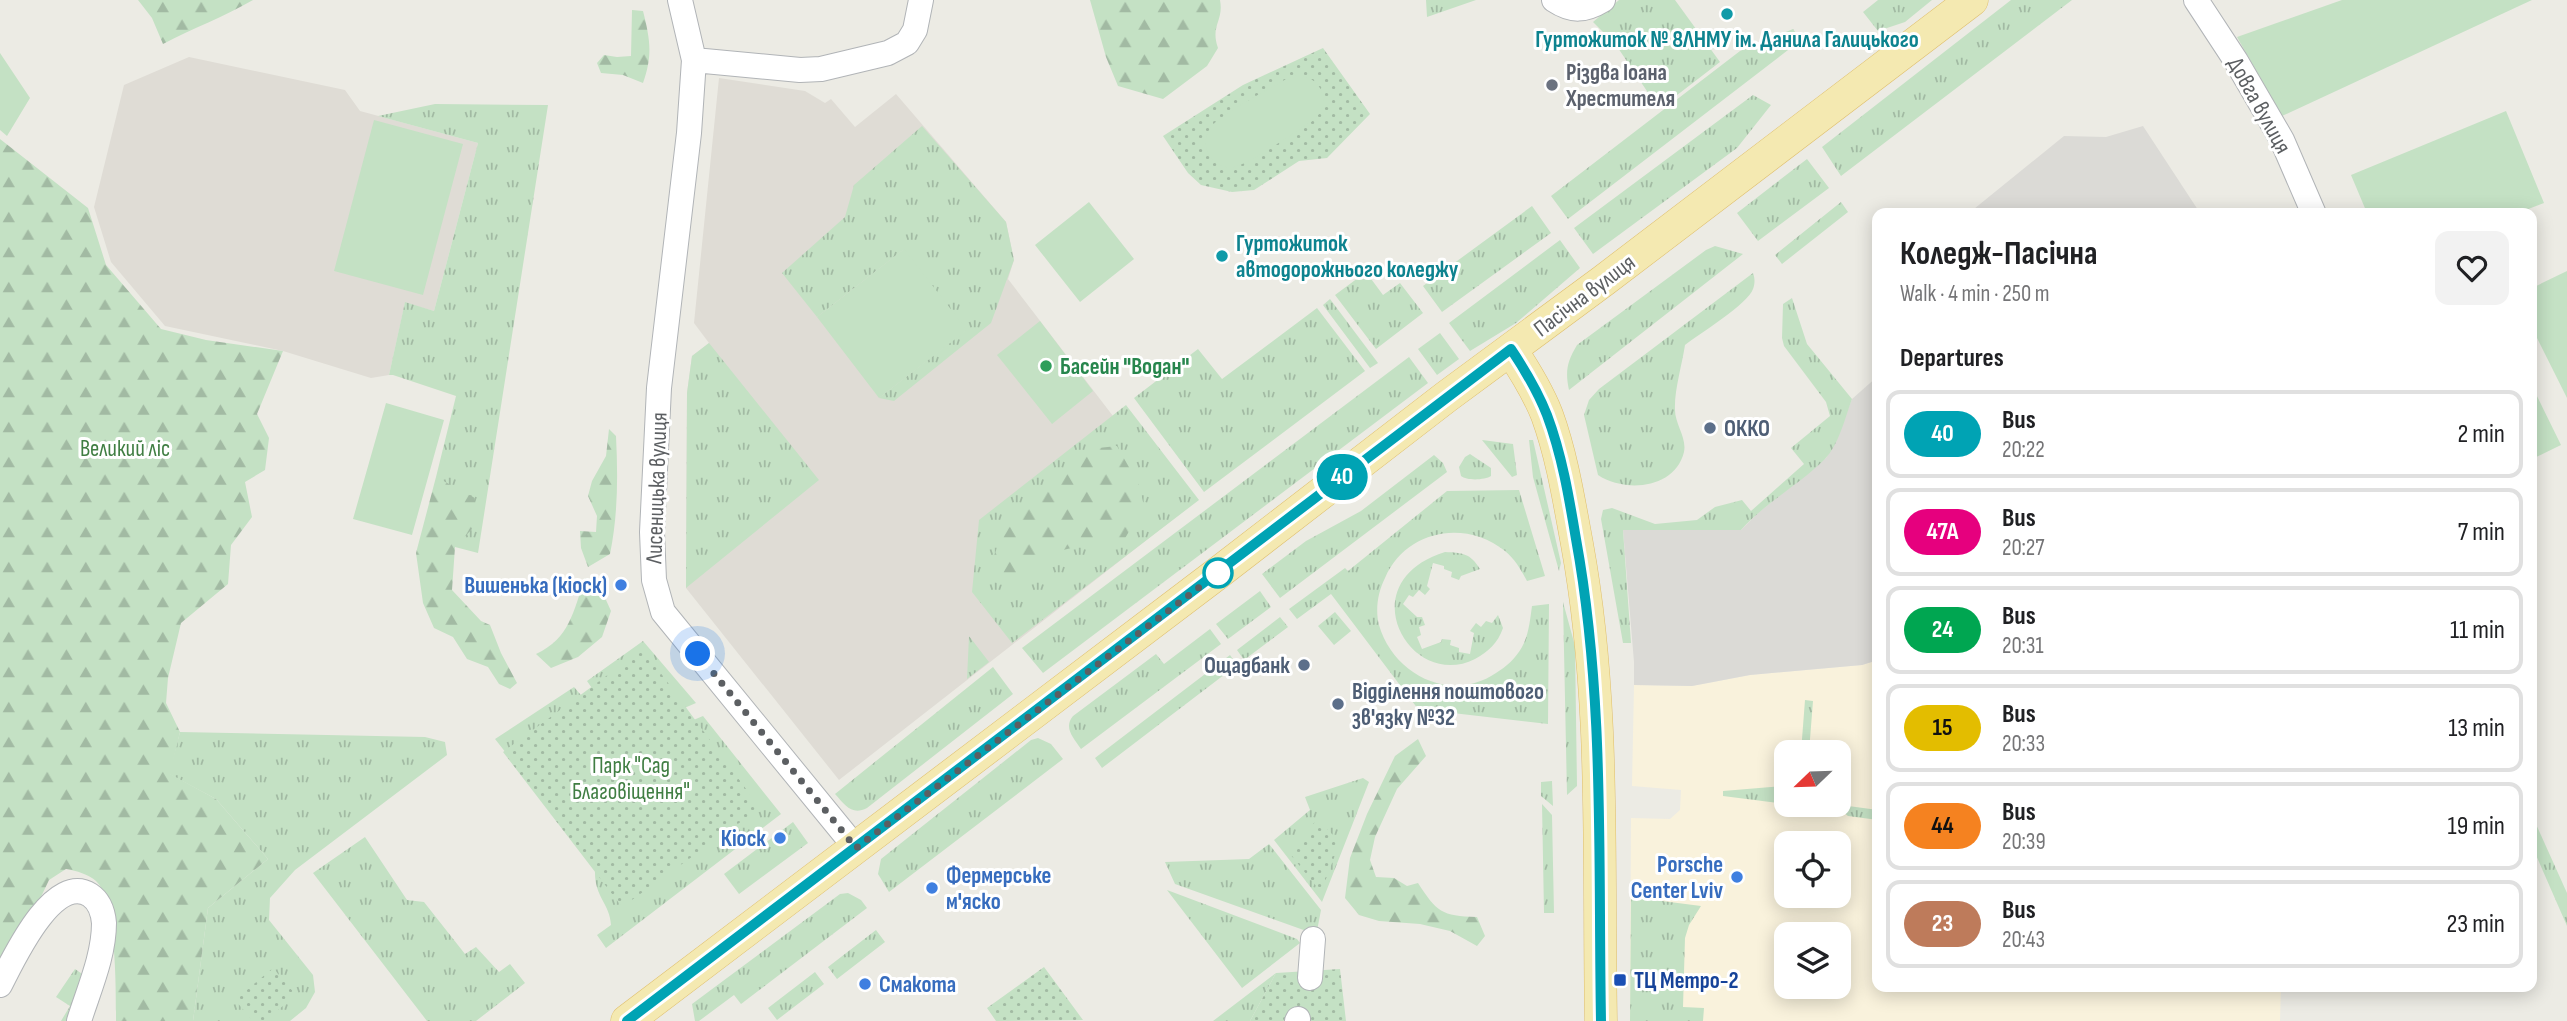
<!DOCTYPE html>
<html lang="en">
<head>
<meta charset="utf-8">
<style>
	body { margin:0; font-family:"Sofia Sans Condensed",sans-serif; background:#f2f2f2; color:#202124; height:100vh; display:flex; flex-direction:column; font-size:26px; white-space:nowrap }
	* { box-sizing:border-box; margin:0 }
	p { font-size:23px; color:#757577 }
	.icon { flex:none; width:38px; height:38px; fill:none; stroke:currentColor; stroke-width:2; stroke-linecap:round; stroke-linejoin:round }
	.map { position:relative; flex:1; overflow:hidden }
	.panel { position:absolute; left:1872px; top:208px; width:665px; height:784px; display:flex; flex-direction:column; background:#fff; border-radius:14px; box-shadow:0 4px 18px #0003 }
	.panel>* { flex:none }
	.badge { padding:0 14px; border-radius:23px; font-size:24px; line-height:46px }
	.needle { width:46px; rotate:247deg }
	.controls { position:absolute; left:1774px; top:740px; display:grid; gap:14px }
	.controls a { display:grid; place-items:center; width:77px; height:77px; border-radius:14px; background:#fff; box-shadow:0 4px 18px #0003; font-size:35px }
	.you { position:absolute; width:35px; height:35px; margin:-18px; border:5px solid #fff; border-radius:50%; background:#1a73e8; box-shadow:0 0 0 10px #1a73e833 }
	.map>.badge { position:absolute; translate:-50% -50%; box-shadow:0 0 0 4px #fff }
	h2 { padding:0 28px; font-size:26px; line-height:63px }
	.round { display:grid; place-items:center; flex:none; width:74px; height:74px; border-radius:14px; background:#f2f2f2 }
	.head { display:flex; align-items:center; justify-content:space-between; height:119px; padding:0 28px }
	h1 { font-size:33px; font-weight:700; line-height:52px }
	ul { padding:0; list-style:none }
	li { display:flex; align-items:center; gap:21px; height:88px; margin:0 14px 10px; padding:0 14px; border:4px solid #e0e0e0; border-radius:14px }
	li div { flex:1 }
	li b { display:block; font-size:26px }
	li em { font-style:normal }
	li .badge { min-width:77px; font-weight:700; text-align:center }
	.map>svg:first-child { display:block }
	.commercial { fill:#f9f2dc; fill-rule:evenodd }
	.industrial { fill:#dbdad6 }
	.education { fill:#dfdcd5 }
	.grass { fill:url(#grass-tufts) }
	.forest { fill:url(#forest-firs) }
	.park { fill:url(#park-dots) }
	.garden { fill:#c4e1c4 }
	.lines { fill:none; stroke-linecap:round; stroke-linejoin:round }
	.minor-casing { stroke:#b1b4b7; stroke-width:26 }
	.major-casing { stroke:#dfbe6b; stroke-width:33 }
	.minor { stroke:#fff; stroke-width:24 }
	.major { stroke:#f4e9b1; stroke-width:32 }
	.line-casing { stroke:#fff; stroke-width:16 }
	.line { stroke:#00a3b4; stroke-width:10 }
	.walk { stroke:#5c5f62; stroke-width:7; stroke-dasharray:0 12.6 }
	.culture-dot { fill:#0f9aa8; stroke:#fff; stroke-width:2.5 }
	.worship-dot { fill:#6b7280; stroke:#fff; stroke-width:2.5 }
	.leisure-dot { fill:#2e9e5b; stroke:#fff; stroke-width:2.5 }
	.service-dot { fill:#5c6f8a; stroke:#fff; stroke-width:2.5 }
	.stop-dot { fill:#fff; stroke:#00a3b4; stroke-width:3.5 }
	.shop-dot { fill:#3f7fe0; stroke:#fff; stroke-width:2.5 }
	.transit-dot { fill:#1a4fb4; stroke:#fff; stroke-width:2.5 }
	.labels { text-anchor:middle; stroke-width:6; stroke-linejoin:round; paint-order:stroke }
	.culture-label { font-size:23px; font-weight:bold; fill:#0d838f; stroke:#fff }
	.worship-label { font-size:23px; font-weight:bold; fill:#5b616d; stroke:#fff; text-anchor:start }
	.street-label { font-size:23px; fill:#5c5f62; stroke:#fff }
	.leisure-label { font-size:23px; font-weight:bold; fill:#27864d; stroke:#fff; text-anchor:start }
	.service-label { font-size:23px; font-weight:bold; fill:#4e5e75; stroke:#fff; text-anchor:start }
	.park-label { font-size:23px; fill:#407e43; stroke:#fff }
	.shop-label { font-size:23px; font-weight:bold; fill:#366cbe; stroke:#fff; text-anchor:end }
	.transit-label { font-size:23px; font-weight:bold; fill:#164399; stroke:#fff; text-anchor:start }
</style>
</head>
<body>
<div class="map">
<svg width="2567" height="1021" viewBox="0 0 2567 1021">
	<defs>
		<pattern id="grass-tufts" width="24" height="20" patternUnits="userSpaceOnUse" patternTransform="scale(1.75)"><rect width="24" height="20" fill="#c4e1c4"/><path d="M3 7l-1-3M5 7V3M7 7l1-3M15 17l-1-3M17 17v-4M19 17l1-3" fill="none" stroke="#a2baa3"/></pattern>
		<pattern id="forest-firs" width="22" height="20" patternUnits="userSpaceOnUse" patternTransform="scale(1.75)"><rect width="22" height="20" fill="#c4e1c4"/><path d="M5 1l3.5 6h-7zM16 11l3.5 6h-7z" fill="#a2baa3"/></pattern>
		<pattern id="park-dots" width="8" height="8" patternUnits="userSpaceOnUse" patternTransform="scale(1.75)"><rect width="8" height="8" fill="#c4e1c4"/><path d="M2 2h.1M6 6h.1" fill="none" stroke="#a2baa3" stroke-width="1.8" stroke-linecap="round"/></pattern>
	</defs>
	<rect width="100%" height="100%" fill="#ecebe4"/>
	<!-- commercial -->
	<path class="commercial" d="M 1878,660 L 1878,987 L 2281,987 L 2280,1021 L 1630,1021 L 1631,818 L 1670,819 L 1680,810 L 1681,790 L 1632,786 L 1634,685 L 1692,686 L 1750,675 L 1862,665 ZM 1787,752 L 1839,752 L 1839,805 L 1787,805 ZM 1787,844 L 1839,844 L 1839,896 L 1787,896 ZM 1787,934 L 1839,934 L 1839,987 L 1787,987 Z"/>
	<!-- industrial -->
	<path class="industrial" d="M 2143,126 L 2200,213 L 1969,213 L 2064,136 L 2106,137 Z
		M 1878,376 L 1878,660 L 1862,665 L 1750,675 L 1692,686 L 1634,685 L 1634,662 L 1623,530 L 1741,530 L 1758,513 L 1826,458 L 1834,445 L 1852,399 Z"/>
	<!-- education -->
	<path class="education" d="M 189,57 L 345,90 L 360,111 L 478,143 L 434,311 L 405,303 L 389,375 L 371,378 L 283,351 L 165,326 L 111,262 L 94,207 L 124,85 Z
		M 719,78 L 805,91 L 825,103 L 831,99 L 855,127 L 896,94 L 1006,222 L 1014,260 L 1008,279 L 1185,510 L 839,780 L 686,588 L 687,393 L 692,356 L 709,343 L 694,323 Z"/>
	<!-- grass -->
	<path class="grass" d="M 1426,0 L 1476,0 L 1427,17 Z
		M 1619,0 L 1675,0 L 1720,62 L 1659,109 L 1616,45 L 1593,22 Z
		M 1878,0 L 1932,0 L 1905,22 L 1878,31 L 1863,12 Z
		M 2011,0 L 2072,0 L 1841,176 L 1822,147 Z
		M 1793,29 L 1801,40 L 1568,219 L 1551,196 L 1740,51 Z
		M 1753,95 L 1771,105 L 1737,148 L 1593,254 L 1574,228 Z
		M 435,104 L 548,105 L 478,553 L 455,547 L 436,477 L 456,396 L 393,375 L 389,375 L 405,302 L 434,311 L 478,143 L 378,116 Z
		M 922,126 L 1006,222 L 1014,260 L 991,323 L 894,401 L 879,398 L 966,330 L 903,250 L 817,317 L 782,273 L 845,217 L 854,185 Z
		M 1807,159 L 1829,188 L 1758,241 L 1737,213 Z
		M 1841,202 L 1848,212 L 1782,264 L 1775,255 Z
		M 1532,206 L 1551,233 L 1442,312 L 1423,286 Z
		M 1560,240 L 1580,268 L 1516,323 L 1470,351 L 1449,323 Z
		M 1715,246 L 1743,254 L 1569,390 C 1565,371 1567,362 1577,345 L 1706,250 Z
		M 1366,272 L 1383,295 L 1400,283 L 1423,313 L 1376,349 L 1335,295 Z
		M 1753,273 C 1755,278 1755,284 1753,289 C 1748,304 1699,334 1685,345 C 1682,365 1674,391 1675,410 C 1675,424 1687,438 1684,452 C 1675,489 1625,493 1598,475 L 1584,415 L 1589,400 L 1599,389 Z
		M 1792,298 L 1807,344 L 1852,399 C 1845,418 1839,444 1825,459 C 1799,485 1766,502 1741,530 L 1623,530 L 1631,643 L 1623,643 L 1601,519 L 1603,510 L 1612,508 L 1655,524 L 1697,520 L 1715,507 L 1742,500 L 1751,511 L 1804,464 L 1791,448 L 1830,416 L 1826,402 L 1784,346 L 1782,338 L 1783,304 Z
		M 1330,299 L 1378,363 L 1370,368 L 1323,305 Z
		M 1317,308 L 1365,371 L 1204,492 L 1134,398 L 1198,349 L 1222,379 Z
		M 1440,333 L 1459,359 L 1437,375 L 1418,349 Z
		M 709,343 L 819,480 L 686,588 L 687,393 L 692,356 Z
		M 1409,357 L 1428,383 L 1043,673 L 1022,648 Z
		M 1126,405 L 1199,500 L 1012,643 L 972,592 L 979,520 Z
		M 1482,440 L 1513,444 L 1517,475 L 1512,477 Z
		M 1529,440 L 1533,440 L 1561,563 L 1559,571 L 1533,477 Z
		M 1470,454 L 1491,468 L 1491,476 C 1485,480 1467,481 1461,476 L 1459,467 L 1465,457 Z
		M 1434,455 L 1443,463 L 1447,472 L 1280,598 L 1262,574 L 1306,541 L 1361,511 Z
		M 1519,490 L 1545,576 L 1527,581 C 1521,570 1515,559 1505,551 C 1465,519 1406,530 1385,578 C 1378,592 1375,609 1379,625 C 1393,674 1450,704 1496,673 C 1506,667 1516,658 1522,647 C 1529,634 1530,620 1532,606 L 1549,604 L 1548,724 L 1418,709 L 1331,594 L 1297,619 L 1289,609 L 1345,568 L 1348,571 L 1447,491 Z
		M 1445,552 C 1463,553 1470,553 1480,569 L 1461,576 L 1459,580 L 1451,577 L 1452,572 L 1444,569 L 1444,566 L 1433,563 L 1427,586 L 1430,589 L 1425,595 L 1419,590 L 1413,597 L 1409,595 L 1403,604 L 1417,617 L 1422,617 L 1425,625 L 1419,627 L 1421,635 L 1417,637 L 1422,649 L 1441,642 L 1442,639 L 1451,640 L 1450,645 L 1459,648 L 1459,652 L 1470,654 L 1474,633 L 1470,631 L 1476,623 L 1481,627 L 1486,621 L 1492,623 L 1498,615 L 1503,628 C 1498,643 1488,652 1475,659 C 1410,692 1348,582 1445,552 Z
		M 1260,591 L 1271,607 L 1228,639 L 1216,624 Z
		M 1563,602 L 1575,646 L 1577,786 L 1567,795 Z
		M 1335,612 L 1351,631 L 1334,645 L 1318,626 Z
		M 1280,617 L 1288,627 L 1244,660 L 1237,650 Z
		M 1210,629 L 1221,644 L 1081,749 C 1074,738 1063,728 1073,716 L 1156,654 L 1164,664 Z
		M 969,636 L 989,662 L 967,679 Z
		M 643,641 L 696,703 L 675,712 L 602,703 L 587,681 Z
		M 1230,655 L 1237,665 L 1102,768 L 1095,758 Z
		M 993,667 L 1013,694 L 867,808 C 852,816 845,805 835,794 Z
		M 574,687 L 593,709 L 521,772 L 495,739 Z
		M 1805,700 L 1813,701 L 1809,752 L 1801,752 Z
		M 703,716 L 781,814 L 606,948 L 597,935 L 611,925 C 610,903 594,897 595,870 L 684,724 Z
		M 180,732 L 425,737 L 445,742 L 447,755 L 295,870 L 270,898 L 269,920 L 313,975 L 315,992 L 306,1008 L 290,1021 L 193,1021 L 208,908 L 268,859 L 216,799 L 169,774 Z
		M 1038,738 L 1051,744 L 1063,759 L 889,892 L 878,874 L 881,859 L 1031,740 Z
		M 1363,778 L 1369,782 L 1322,902 L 1274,840 L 1310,810 L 1305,797 Z
		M 1784,779 L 1787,779 L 1787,804 L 1723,796 L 1723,791 L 1784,786 Z
		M 1552,781 L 1553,806 L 1541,796 L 1541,782 Z
		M 1542,804 L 1552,815 L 1554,913 L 1544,913 Z
		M 1841,805 L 1878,810 L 1878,820 L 1848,816 L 1842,811 Z
		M 2532,820 L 2535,822 L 2567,893 L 2567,926 L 2532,846 Z
		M 793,822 L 808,843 L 739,894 L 724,874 Z
		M 365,837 L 407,900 L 424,902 L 465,954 L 476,947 L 499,972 L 510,964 L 525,983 L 476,1021 L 427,1021 L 313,873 Z
		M 1269,844 L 1321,910 L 1317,931 L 1312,933 L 1175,884 L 1165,862 L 1249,859 Z
		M 1167,890 L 1297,939 L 1300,943 L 1242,988 Z
		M 848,893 L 861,900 L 867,908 L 741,1004 L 734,995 L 699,1021 L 695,1021 L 692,1004 L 840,894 Z
		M 1631,897 L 1701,906 L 1689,925 L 1685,938 L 1683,1007 L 1704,1008 L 1703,1021 L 1630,1021 Z
		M 876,930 L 885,942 L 837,979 L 828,967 Z
		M 75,969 L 88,978 L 73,1021 L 61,1021 L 70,1006 L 56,997 Z
		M 815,972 L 824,984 L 777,1020 L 768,1008 Z
		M 1276,973 L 1250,1021 L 1213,1021 Z"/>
	<!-- forest -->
	<path class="forest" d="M 138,0 L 253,0 C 224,17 193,28 163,44 L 152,18 Z
		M 1090,0 L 1220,0 C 1224,21 1210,25 1218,48 L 1207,66 L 1163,99 L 1118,86 L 1106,57 Z
		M 632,10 L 643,11 C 650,39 653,55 643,83 L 623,75 L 601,73 L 597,63 L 604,55 L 617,57 L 631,56 Z
		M 0,139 L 88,208 L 106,265 L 161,329 L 206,340 L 283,351 L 257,414 L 269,438 L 265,470 L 245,482 L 252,517 L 231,545 L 228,584 L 181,623 L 168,678 L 166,703 L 180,732 L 170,774 L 216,799 L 268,859 L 208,908 L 193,1021 L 116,1021 C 116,992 117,901 96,881 C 88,874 77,871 66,869 L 49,880 L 39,901 L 0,964 Z
		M 609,429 L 616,436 C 618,476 618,515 610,554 L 588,567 L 581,548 L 580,531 L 596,532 L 597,516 L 588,496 L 592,481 L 606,456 Z
		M 1117,446 L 1139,485 L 1144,506 L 1124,540 L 1092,543 L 1059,551 L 1028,579 L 998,585 L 989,570 L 998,545 L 1003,521 L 1068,471 L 1089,449 Z
		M 436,477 L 475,498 L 472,529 L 455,547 L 452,590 L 481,621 L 490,625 L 501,653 L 517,683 L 510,689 L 499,684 L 488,667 L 467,659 L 453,637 L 434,628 L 423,603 L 416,553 Z
		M 585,578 L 597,580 L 611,611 L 602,637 L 578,657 L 551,668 L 536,654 C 570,638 573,612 585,578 Z
		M 1418,739 L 1426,756 L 1397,789 L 1375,837 L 1370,860 L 1376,877 L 1394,878 L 1407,886 L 1418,883 C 1437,912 1441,916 1477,917 L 1485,936 L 1477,946 L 1450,931 L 1420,924 L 1379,921 L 1359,915 L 1345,898 L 1350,858 L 1367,814 L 1395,756 Z"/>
	<!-- park -->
	<path class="park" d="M 1323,48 L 1370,114 L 1327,158 L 1299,161 L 1254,190 L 1232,192 L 1201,185 L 1188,173 L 1163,136 L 1243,85 Z
		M 643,649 L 760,808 L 622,907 L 503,752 Z
		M 1317,819 L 1340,842 L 1321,892 L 1290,854 Z
		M 1044,967 L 1083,1020 L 996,1021 L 987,1008 Z
		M 273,968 L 296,995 L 265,1021 L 253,1021 L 235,1000 Z
		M 1340,969 L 1346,1021 L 1250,1021 L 1276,973 Z"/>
	<!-- garden -->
	<path class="garden" d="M 2342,0 L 2532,0 L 2282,116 L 2237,37 Z
		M 0,53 L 30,98 L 7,136 L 0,130 Z
		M 1296,75 C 1322,76 1332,102 1314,120 C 1296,131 1251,163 1234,167 C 1213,171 1197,145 1211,127 C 1221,114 1271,88 1288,78 Z
		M 2506,111 L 2544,203 L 2518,213 L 2367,213 L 2351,175 Z
		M 374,120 L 463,144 L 423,295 L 334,271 Z
		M 1089,202 L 1134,259 L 1080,302 L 1035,245 Z
		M 904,249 L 967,330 L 879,398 L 817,317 Z
		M 2567,271 L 2567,398 L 2532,328 L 2532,288 Z
		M 1040,321 L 1093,391 L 1052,424 L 997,355 Z
		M 2532,386 L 2561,445 L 2532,459 Z
		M 386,403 L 444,420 L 412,535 L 353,519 Z"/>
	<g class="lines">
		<!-- minor casing -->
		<g class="minor-casing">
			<path id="minor" d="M 680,0 L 694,60 L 689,133 L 659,388 L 652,532 L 654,580 L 663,612 L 856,848
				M 1554,0 C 1572,12 1585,11 1603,0
				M 2196,0 L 2236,61 L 2282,140 L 2314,214
				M 694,60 L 800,70 L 821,69 L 888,53 L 907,43 L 915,30 L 921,0
				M 1310,978 L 1313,939
				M 0,985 C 13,960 53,872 90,895 C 99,901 103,912 104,923 C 104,956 89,989 79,1021
				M 1297,1021 L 1298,1019"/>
		</g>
		<!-- major casing -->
		<g class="major-casing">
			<path id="major" d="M 1511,350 C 1525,371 1538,392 1547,415 C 1562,456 1569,501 1577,544 C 1606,702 1598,862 1601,1021
				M 627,1021 L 1218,573 L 1446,397 L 1603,281 L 1972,0"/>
		</g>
		<!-- minor -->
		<use href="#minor" class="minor"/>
		<!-- major -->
		<use href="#major" class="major"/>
	</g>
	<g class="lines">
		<!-- line casing -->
		<g class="line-casing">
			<path id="line" d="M 627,1021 L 1511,349 C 1525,370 1538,392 1547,415 C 1562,455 1569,497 1576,539 C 1605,698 1598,860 1601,1021"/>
		</g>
		<!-- line -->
		<use href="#line" class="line"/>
		<!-- walk -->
		<path class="walk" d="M 698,654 L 856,848 L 1218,573"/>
	</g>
	<!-- markers -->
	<g class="culture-dot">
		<circle cx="1727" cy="14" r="7"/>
		<circle cx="1222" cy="256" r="7"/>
	</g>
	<circle class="worship-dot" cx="1552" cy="85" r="7"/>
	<circle class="leisure-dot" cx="1046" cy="366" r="7"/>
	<g class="service-dot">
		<circle cx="1710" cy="428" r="7"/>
		<circle cx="1304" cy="665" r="7"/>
		<circle cx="1338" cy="704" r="7"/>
	</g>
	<circle class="stop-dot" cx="1218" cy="573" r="14"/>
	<g class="shop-dot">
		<circle cx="621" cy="585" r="7"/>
		<circle cx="780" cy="838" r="7"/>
		<circle cx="1737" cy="877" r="7"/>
		<circle cx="932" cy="888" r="7"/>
		<circle cx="865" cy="984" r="7"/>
	</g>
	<rect class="transit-dot" x="1613" y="973" width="14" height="14" rx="3.5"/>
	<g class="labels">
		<!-- culture labels -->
		<g class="culture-label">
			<text x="1727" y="47">Гуртожиток № 8ЛНМУ ім. Данила Галицького</text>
			<text x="1236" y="251" text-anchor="start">Гуртожиток<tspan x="1236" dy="26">автодорожнього коледжу</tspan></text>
		</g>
		<!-- worship labels -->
		<g class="worship-label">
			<text x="1566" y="80">Різдва Іоана<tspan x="1566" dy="26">Хрестителя</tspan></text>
		</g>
		<!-- street labels -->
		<g class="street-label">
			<text transform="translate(2260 105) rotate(61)" y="8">Довга вулиця</text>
			<text transform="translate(1584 295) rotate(-37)" y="8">Пасічна вулиця</text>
			<text transform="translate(656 488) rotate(-88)" y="8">Лисеницька вулиця</text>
		</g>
		<!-- leisure labels -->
		<g class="leisure-label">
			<text x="1060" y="374">Басейн "Водан"</text>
		</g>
		<!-- service labels -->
		<g class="service-label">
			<text x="1724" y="436">ОККО</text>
			<text x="1290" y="673" text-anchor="end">Ощадбанк</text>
			<text x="1352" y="699">Відділення поштового<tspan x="1352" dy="26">зв'язку №32</tspan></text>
		</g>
		<!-- park labels -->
		<g class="park-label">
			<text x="125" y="456">Великий ліс</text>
			<text x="631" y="773">Парк "Сад<tspan x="631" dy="26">Благовіщення"</tspan></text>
		</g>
		<!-- shop labels -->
		<g class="shop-label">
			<text x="607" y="593">Вишенька (кіоск)</text>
			<text x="766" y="846">Кіоск</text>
			<text x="1723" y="872">Porsche<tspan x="1723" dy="26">Center Lviv</tspan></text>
			<text x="946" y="883" text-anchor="start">Фермерське<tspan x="946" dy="26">м'яско</tspan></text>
			<text x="879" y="992" text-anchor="start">Смакота</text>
		</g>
		<!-- transit labels -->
		<g class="transit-label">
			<text x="1634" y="988">ТЦ Метро-2</text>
		</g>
	</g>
</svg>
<div class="controls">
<a><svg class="needle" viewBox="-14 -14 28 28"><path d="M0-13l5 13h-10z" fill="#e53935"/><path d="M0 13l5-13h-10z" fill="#757577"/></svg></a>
<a><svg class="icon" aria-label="locate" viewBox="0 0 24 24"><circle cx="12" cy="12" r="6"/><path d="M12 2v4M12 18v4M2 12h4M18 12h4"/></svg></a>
<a><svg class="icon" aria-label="layers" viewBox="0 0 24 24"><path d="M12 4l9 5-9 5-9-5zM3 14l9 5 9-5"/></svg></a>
</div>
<div class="you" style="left:698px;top:654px"></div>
<b class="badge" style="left:1342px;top:477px;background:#00a3b4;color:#fff">40</b>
<section class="panel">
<div class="head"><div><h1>Коледж-Пасічна</h1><p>Walk · 4 min · 250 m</p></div><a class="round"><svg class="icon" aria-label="heart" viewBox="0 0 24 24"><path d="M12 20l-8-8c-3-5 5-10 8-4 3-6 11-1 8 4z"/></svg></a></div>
<h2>Departures</h2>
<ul>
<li><span class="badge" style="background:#00a3b4;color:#fff">40</span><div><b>Bus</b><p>20:22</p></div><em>2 min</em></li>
<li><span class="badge" style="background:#e6007e;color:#fff">47А</span><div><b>Bus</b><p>20:27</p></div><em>7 min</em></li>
<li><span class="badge" style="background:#00a651;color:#fff">24</span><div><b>Bus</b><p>20:31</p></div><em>11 min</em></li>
<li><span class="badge" style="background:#e3bd00;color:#111">15</span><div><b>Bus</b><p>20:33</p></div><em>13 min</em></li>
<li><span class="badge" style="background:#f58220;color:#111">44</span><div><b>Bus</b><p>20:39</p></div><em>19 min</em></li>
<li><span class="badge" style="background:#be7b5b;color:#fff">23</span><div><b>Bus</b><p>20:43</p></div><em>23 min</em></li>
</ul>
</section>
</div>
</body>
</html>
